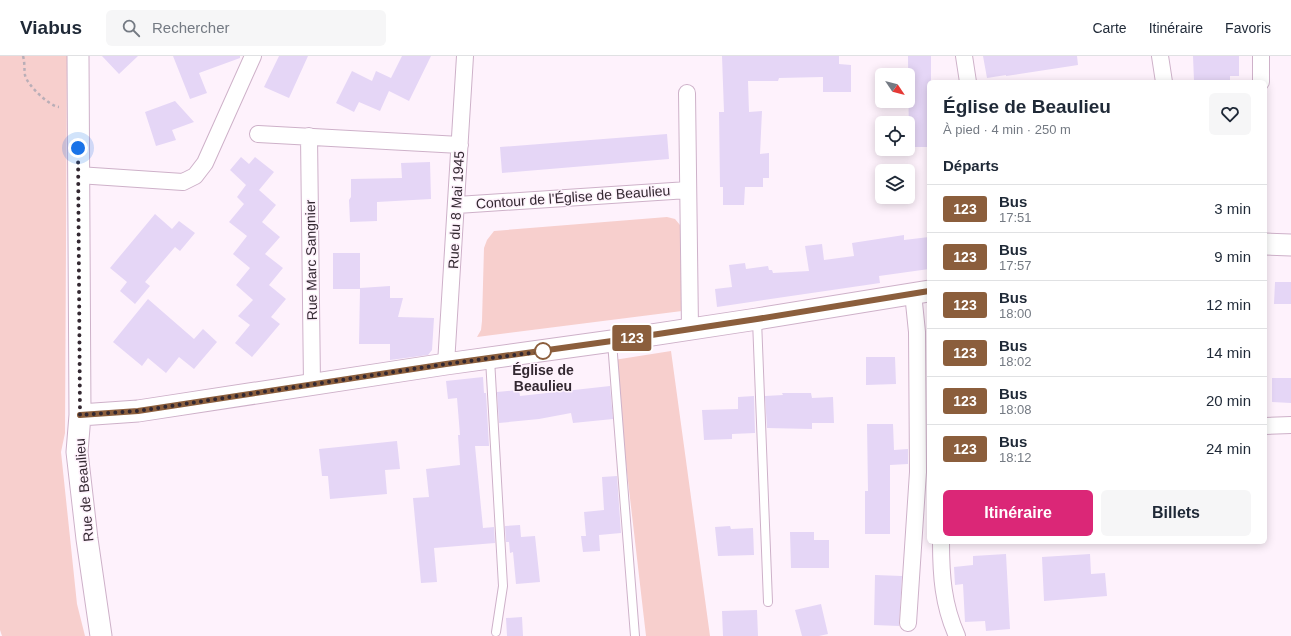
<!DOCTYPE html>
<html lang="fr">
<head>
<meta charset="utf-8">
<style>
	body { margin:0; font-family:Arial,sans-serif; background:#f6f6f7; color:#1f2937; height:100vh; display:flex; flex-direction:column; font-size:15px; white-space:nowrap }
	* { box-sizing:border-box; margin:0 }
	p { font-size:13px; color:#747a83 }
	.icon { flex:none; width:22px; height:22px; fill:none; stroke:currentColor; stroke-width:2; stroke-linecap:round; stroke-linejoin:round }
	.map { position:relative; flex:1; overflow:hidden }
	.drawer { position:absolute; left:927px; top:24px; width:340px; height:464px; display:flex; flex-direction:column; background:#fff; border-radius:6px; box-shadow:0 2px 10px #0003 }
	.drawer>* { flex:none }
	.badge { padding:0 8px; border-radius:3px; font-size:14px; line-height:26px }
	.needle { width:26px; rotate:125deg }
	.fabs { position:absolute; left:875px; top:12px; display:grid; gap:8px }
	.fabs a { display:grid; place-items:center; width:40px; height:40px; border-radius:6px; background:#fff; box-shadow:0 2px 10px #0003; font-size:20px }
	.you { position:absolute; width:20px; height:20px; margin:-10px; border:3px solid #fff; border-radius:50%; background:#1a73e8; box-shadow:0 0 0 6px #1a73e833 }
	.map>.badge { position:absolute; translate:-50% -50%; box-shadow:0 0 0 2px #fff }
	h2 { padding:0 16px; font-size:15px; line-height:36px }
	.round { display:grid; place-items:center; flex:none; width:42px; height:42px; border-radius:6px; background:#f6f6f7 }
	.head { display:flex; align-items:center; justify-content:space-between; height:68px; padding:0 16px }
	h1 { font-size:19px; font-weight:800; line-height:30px }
	.button { display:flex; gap:8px; margin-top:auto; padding:8px 16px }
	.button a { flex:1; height:46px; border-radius:6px; background:#db2777; color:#fff; font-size:16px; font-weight:800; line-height:46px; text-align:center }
	.button a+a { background:#f6f6f7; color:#1f2937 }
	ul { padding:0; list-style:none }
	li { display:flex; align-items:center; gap:12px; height:48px; padding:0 16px; border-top:1px solid #e0e1e3 }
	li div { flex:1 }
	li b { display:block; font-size:15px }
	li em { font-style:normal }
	li .badge { min-width:44px; font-weight:700; text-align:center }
	header { display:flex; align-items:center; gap:24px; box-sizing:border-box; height:56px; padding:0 20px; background:#fff; border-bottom:1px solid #e0e1e3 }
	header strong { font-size:19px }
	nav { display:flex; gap:22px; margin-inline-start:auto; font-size:14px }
	.search { width:280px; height:36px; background:#f6f6f7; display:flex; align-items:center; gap:10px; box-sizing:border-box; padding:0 14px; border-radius:6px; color:#747a83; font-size:15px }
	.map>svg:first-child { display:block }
	.green { fill:#f7cfcd }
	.building { fill:#e5d6f6 }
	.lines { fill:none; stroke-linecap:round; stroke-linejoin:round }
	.service-casing { stroke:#ceb1c9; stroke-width:10 }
	.minor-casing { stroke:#ceb1c9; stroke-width:18 }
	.tertiary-casing { stroke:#ceb1c9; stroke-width:23 }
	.path { stroke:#b9aeb7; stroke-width:2.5; stroke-dasharray:3 3; stroke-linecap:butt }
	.service { stroke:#fff; stroke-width:8 }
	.minor { stroke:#fff; stroke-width:16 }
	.tertiary { stroke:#fff; stroke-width:21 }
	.line-casing { stroke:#fff; stroke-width:9 }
	.line { stroke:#8b5e3c; stroke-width:6 }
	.walk { stroke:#332831; stroke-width:4; stroke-dasharray:0 7.2 }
	.stop-dot { fill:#fff; stroke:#8b5e3c; stroke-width:2 }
	.labels { text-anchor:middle; stroke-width:3; stroke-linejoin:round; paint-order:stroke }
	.street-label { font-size:14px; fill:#332831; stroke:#fef2fc }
	.stop-label { font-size:14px; font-weight:bold; fill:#332831; stroke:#fef2fc }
</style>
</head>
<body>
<header>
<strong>Viabus</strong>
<div class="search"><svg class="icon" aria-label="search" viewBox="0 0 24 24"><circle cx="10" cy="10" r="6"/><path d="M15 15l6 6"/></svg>Rechercher</div>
<nav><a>Carte</a><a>Itinéraire</a><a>Favoris</a></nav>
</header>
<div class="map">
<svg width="1291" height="580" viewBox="0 0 1291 580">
	<rect width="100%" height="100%" fill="#fef2fc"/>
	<!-- green -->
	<path class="green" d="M 0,0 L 67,0 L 65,377 L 61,396 L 77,548 L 85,580 L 2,580 L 0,574 Z
		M 667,161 L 675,163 L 680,169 L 682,255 L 477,281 L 481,274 L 482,265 L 484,192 L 487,184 L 494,175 Z
		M 671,295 L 710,580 L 646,580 L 614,304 Z"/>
	<!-- building -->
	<path class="building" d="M 102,0 L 138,0 L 119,18 Z
		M 173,0 L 240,0 L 240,2 L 199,17 L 207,37 L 190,43 Z
		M 279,0 L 308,0 L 289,42 L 264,31 Z
		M 402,0 L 431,0 L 409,45 L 389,35 L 380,55 L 359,46 L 354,56 L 336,47 L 352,15 L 372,25 L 376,15 L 391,22 Z
		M 722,0 L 839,0 L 839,8 L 851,9 L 851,36 L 823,36 L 823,21 L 779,22 L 778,25 L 748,25 L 749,56 L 762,55 L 760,98 L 769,97 L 769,122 L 763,122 L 763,131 L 745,131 L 744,149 L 723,149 L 723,131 L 720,131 L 719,56 L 724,56 Z
		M 908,0 L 931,0 L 931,26 L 929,26 L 929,91 L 909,91 Z
		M 983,0 L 1077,0 L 1078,9 L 1006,20 L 1006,19 L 987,22 Z
		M 1193,0 L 1239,0 L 1239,20 L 1230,20 L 1230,26 L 1194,25 Z
		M 175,45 L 194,66 L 172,74 L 176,84 L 156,90 L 145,56 Z
		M 667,78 L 669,103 L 502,117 L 500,91 Z
		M 241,101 L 249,108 L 255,101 L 274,116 L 259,134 L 276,149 L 262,166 L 280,181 L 265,198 L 283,212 L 269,229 L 286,243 L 271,261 L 280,268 L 252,301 L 235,287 L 250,269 L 238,260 L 253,244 L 236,229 L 250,212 L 233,198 L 247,180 L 229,166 L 244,148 L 237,141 L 246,129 L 230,114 Z
		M 430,106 L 431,143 L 377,146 L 377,165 L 350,166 L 349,144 L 351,141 L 351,123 L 402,122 L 401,107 Z
		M 155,158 L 172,173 L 179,165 L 195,177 L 180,195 L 175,191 L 145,226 L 150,230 L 135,248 L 120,235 L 127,226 L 110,212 Z
		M 904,179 L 904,184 L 929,181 L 929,213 L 879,220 L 880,227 L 717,251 L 715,233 L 732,231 L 729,209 L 745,207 L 746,213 L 768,210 L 769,214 L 772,214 L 773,217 L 809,215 L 805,190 L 822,188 L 824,204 L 854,200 L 852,187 Z
		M 333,197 L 360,197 L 360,232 L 390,230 L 390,242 L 403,242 L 398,261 L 434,262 L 432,294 L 428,299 L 390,304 L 390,288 L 359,288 L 360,233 L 333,233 Z
		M 1275,226 L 1291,226 L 1291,248 L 1274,248 Z
		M 148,243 L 194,283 L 203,273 L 217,286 L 194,313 L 179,301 L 166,317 L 148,302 L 142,310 L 113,286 Z
		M 866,301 L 895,301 L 896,328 L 866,329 Z
		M 483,321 L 484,337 L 486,337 L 489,390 L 475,390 L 483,472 L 494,471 L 495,487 L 434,492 L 437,526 L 421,527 L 413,442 L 429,441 L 426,413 L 460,409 L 458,379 L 460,379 L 457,342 L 448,343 L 446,325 Z
		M 1272,322 L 1291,322 L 1291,347 L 1272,346 Z
		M 610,330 L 613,363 L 573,367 L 571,357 L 539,363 L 499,367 L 497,336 L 519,334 L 520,340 Z
		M 782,337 L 811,337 L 812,342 L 833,341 L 834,367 L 812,367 L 812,373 L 767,372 L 765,340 L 783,339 Z
		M 754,340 L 755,377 L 732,378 L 732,383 L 704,384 L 702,354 L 738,353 L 738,341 Z
		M 867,368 L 893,368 L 894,394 L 908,393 L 908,408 L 890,409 L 890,478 L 865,478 L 865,435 L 868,435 Z
		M 397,385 L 400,413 L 385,414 L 387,438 L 330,443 L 328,420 L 322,420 L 319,393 Z
		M 617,420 L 621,477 L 599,479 L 600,495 L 583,496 L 581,480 L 586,480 L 584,456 L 604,454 L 602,421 Z
		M 520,469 L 521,481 L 535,480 L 540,526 L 516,528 L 513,496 L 510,497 L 509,486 L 506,486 L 505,470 Z
		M 730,470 L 731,473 L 753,472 L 754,499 L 718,500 L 715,471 Z
		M 790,476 L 814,476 L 814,484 L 829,484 L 829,512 L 791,512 Z
		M 1006,498 L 1010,573 L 986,575 L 985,565 L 965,566 L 963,528 L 955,529 L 954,511 L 973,509 L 973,500 Z
		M 1090,498 L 1091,518 L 1105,517 L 1107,540 L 1044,545 L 1042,501 Z
		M 875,519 L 902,520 L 899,570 L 874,569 Z
		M 821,548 L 828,578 L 819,580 L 802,580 L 795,554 Z
		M 757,554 L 758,580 L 723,580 L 722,555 Z
		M 522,561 L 523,580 L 507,580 L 506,562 Z"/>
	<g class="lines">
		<!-- service casing -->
		<g class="service-casing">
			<path id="service" d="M 757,264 L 768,546
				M 612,286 L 635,580
				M 490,303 L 503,530 L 496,576"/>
		</g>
		<!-- minor casing -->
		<g class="minor-casing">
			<path id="minor" d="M 964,0 L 968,26
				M 1160,0 L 1164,26
				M 1261,26 L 1261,0
				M 687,37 L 690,272
				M 258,78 L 460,89
				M 309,80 L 312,328
				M 78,119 L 183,126 L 195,120 L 205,107 L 253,0
				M 457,149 L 688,134
				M 446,308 L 465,0
				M 1265,370 L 1291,369
				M 941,486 C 941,519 943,549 957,580
				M 908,567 L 918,416 L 917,276 L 913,237"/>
		</g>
		<!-- tertiary casing -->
		<g class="tertiary-casing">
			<path id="tertiary" d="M 78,0 L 80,359 L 77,396 L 87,483 L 101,580
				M 1265,188 L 1291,189
				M 80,359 L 138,355 L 446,308 L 612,285 L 757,263 L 929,235"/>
		</g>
		<!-- path -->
		<path class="path" d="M 23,0 C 25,7 24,13 25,19 C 27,29 49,50 59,51"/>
		<!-- service -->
		<use href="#service" class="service"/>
		<!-- minor -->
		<use href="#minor" class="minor"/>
		<!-- tertiary -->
		<use href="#tertiary" class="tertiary"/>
	</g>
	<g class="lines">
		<!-- line casing -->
		<g class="line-casing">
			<path id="line" d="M 80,359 L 138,355 L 446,308 L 612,285 L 757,263 L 929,235"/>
		</g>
		<!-- line -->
		<use href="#line" class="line"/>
		<!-- walk -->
		<path class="walk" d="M 78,92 L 80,359 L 138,355 L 446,308 L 545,295 L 543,295"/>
	</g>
	<!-- markers -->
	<circle class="stop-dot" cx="543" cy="295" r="8"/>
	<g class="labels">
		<!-- street labels -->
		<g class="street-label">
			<text transform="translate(573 141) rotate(-4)" y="5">Contour de l'Église de Beaulieu</text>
			<text transform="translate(456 154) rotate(-87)" y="5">Rue du 8 Mai 1945</text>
			<text transform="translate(311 204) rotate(-91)" y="5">Rue Marc Sangnier</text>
			<text transform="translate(84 434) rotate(-95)" y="5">Rue de Beaulieu</text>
		</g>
		<!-- stop labels -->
		<g class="stop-label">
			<text x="543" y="319">Église de<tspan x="543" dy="16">Beaulieu</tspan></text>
		</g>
	</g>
</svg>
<div class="fabs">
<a><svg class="needle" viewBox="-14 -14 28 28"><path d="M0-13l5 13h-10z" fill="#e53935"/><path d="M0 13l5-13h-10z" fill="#747a83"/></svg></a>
<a><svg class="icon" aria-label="locate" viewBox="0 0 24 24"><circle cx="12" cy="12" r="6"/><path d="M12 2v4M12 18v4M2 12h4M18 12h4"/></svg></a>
<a><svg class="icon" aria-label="layers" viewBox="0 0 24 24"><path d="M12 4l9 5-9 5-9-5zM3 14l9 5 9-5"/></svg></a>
</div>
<div class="you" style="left:78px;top:92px"></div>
<b class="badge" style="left:632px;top:282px;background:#8b5e3c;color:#fff">123</b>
<section class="drawer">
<div class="head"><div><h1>Église de Beaulieu</h1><p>À pied · 4 min · 250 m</p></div><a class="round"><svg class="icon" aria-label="heart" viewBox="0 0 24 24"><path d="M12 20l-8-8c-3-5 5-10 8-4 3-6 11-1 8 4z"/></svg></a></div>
<h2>Départs</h2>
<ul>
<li><span class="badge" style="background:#8b5e3c;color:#fff">123</span><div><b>Bus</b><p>17:51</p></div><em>3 min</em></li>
<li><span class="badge" style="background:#8b5e3c;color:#fff">123</span><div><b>Bus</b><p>17:57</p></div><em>9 min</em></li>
<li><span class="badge" style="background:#8b5e3c;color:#fff">123</span><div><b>Bus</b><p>18:00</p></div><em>12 min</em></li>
<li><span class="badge" style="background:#8b5e3c;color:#fff">123</span><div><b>Bus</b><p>18:02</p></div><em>14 min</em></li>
<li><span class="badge" style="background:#8b5e3c;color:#fff">123</span><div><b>Bus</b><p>18:08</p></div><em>20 min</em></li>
<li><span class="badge" style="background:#8b5e3c;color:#fff">123</span><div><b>Bus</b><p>18:12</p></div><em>24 min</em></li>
</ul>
<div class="button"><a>Itinéraire</a><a>Billets</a></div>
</section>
</div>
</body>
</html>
